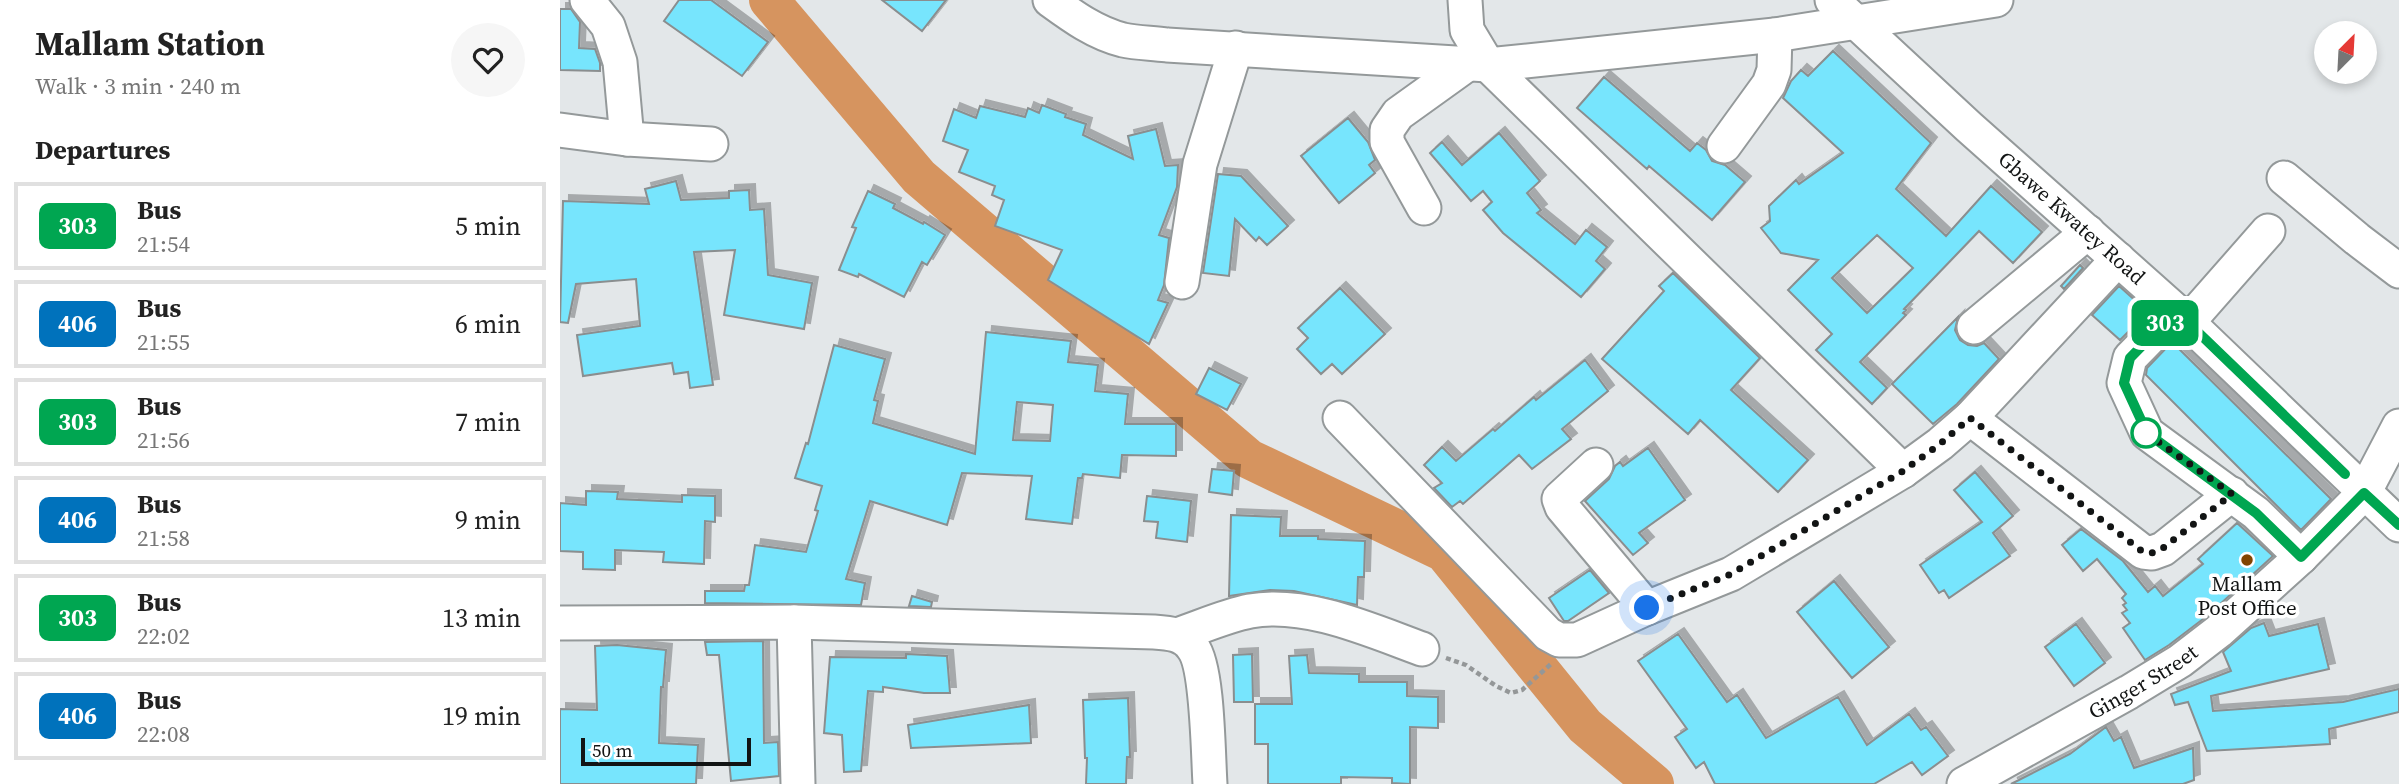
<!DOCTYPE html>
<html lang="en">
<head>
<meta charset="utf-8">
<style>
	body { margin:0; font-family:"Source Serif 4",serif; background:#f6f6f6; color:#222; height:100vh; display:flex; flex-direction:column; font-size:26px; white-space:nowrap }
	* { box-sizing:border-box; margin:0 }
	p { font-size:23px; color:#767676 }
	.icon { flex:none; width:38px; height:38px; fill:none; stroke:currentColor; stroke-width:2; stroke-linecap:round; stroke-linejoin:round }
	.map { position:relative; flex:1; overflow:hidden }
	.side { display:flex; flex-direction:column; background:#fff; width:560px }
	.side>* { flex:none }
	.badge { padding:0 14px; border-radius:10px; font-size:24px; line-height:46px }
	.needle { width:46px; rotate:24deg }
	.tools { position:absolute; left:1754px; top:21px; display:grid; gap:14px }
	.tools a { display:grid; place-items:center; width:63px; height:63px; border-radius:50%; background:#fff; box-shadow:0 4px 10px #0003; font-size:35px }
	.scale { position:absolute; left:21px; bottom:18px; width:170px; box-sizing:border-box; padding-left:7px; border:4px solid #121414; border-top:0; font-size:19px; line-height:24px; white-space:nowrap; color:#121414; -webkit-text-stroke:5px #fff; paint-order:stroke }
	.you { position:absolute; width:35px; height:35px; margin:-18px; border:5px solid #fff; border-radius:50%; background:#1a73e8; box-shadow:0 0 0 10px #1a73e833 }
	.map>.badge { position:absolute; translate:-50% -50%; box-shadow:0 0 0 4px #fff }
	h2 { padding:0 35px; font-size:26px; line-height:63px }
	.round { display:grid; place-items:center; flex:none; width:74px; height:74px; border-radius:37px; background:#f6f6f6 }
	.overview { display:flex; align-items:center; justify-content:space-between; height:119px; padding:0 35px }
	h1 { font-size:33px; font-weight:700; line-height:52px }
	ul { padding:0; list-style:none }
	li { display:flex; align-items:center; gap:21px; height:88px; margin:0 14px 10px; padding:0 21px; border:4px solid #e0e0e0; border-radius:0px }
	li div { flex:1 }
	li b { display:block; font-size:26px }
	li em { font-style:normal }
	li .badge { min-width:77px; font-weight:700; text-align:center }
	main { display:flex; flex:1; min-height:0 }
	.map>svg:first-child { display:block }
	.lines { fill:none; stroke-linecap:round; stroke-linejoin:round }
	.river { stroke:#d6945f; stroke-width:40 }
	.building { fill:#77e5fd; stroke:#8a8e8f; stroke-width:2; fill-rule:evenodd; filter:url(#shadow) }
	.minor-casing { stroke:#94999a; stroke-width:37 }
	.path { stroke:#949798; stroke-width:4.5; stroke-dasharray:5 3.5; stroke-linecap:butt }
	.minor { stroke:#fff; stroke-width:33 }
	.line-casing { stroke:#fff; stroke-width:16 }
	.line { stroke:#00a651; stroke-width:10 }
	.walk { stroke:#121414; stroke-width:7; stroke-dasharray:0 12.6 }
	.stop-dot { fill:#fff; stroke:#00a651; stroke-width:3.5 }
	.poi-dot { fill:#814400; stroke:#fff; stroke-width:2.5 }
	.labels { text-anchor:middle; stroke-width:7; stroke-linejoin:round; paint-order:stroke }
	.street-label { font-size:21px; fill:#121414; stroke:#fff }
	.poi-label { font-size:21px; fill:#121414; stroke:#fff }
</style>
</head>
<body>
<main>
<section class="side">
<div class="overview"><div><h1>Mallam Station</h1><p>Walk · 3 min · 240 m</p></div><a class="round"><svg class="icon" aria-label="heart" viewBox="0 0 24 24"><path d="M12 20l-8-8c-3-5 5-10 8-4 3-6 11-1 8 4z"/></svg></a></div>
<h2>Departures</h2>
<ul>
<li><span class="badge" style="background:#00a651;color:#fff">303</span><div><b>Bus</b><p>21:54</p></div><em>5 min</em></li>
<li><span class="badge" style="background:#0072bc;color:#fff">406</span><div><b>Bus</b><p>21:55</p></div><em>6 min</em></li>
<li><span class="badge" style="background:#00a651;color:#fff">303</span><div><b>Bus</b><p>21:56</p></div><em>7 min</em></li>
<li><span class="badge" style="background:#0072bc;color:#fff">406</span><div><b>Bus</b><p>21:58</p></div><em>9 min</em></li>
<li><span class="badge" style="background:#00a651;color:#fff">303</span><div><b>Bus</b><p>22:02</p></div><em>13 min</em></li>
<li><span class="badge" style="background:#0072bc;color:#fff">406</span><div><b>Bus</b><p>22:08</p></div><em>19 min</em></li>
</ul>
</section>
<div class="map">
<svg width="1839" height="784" viewBox="0 0 1839 784">
	<defs>
		<filter id="shadow"><feDropShadow dx="6" dy="-6" stdDeviation="0" flood-color="#0004"/></filter>
	</defs>
	<rect width="100%" height="100%" fill="#e3e7e9"/>
	<g class="lines">
		<!-- river -->
		<path class="river" d="M 209,0 L 359,177 L 689,459 L 884,552 L 1025,726 L 1094,784"/>
	</g>
	<!-- building -->
	<path class="building" d="M 119,0 L 151,0 L 208,42 L 182,76 L 104,21 Z
		M 322,0 L 386,0 L 362,31 Z
		M 0,9 L 11,9 L 20,22 L 19,48 L 35,49 L 40,63 L 40,71 L 0,70 Z
		M 1273,51 L 1371,143 L 1336,189 L 1386,236 L 1431,186 L 1482,232 L 1453,263 L 1419,231 L 1344,309 L 1346,310 L 1343,313 L 1346,315 L 1300,362 L 1327,388 L 1312,404 L 1256,350 L 1272,334 L 1228,290 L 1258,260 L 1221,253 L 1201,228 L 1210,221 L 1209,206 L 1236,180 L 1239,184 L 1283,153 L 1223,98 L 1231,81 L 1241,70 L 1248,76 ZM 1317,235 L 1353,268 L 1307,313 L 1272,278 Z
		M 1044,77 L 1130,151 L 1137,143 L 1146,150 L 1152,161 L 1165,165 L 1185,182 L 1152,220 L 1089,166 L 1087,169 L 1017,108 Z
		M 482,105 L 506,114 L 505,117 L 526,124 L 523,135 L 573,159 L 568,136 L 596,129 L 605,166 L 618,165 L 617,187 L 599,235 L 609,238 L 604,285 L 598,300 L 608,303 L 589,344 L 488,280 L 502,250 L 435,226 L 444,200 L 432,195 L 435,186 L 399,172 L 408,150 L 383,141 L 394,109 L 416,118 L 420,106 L 465,117 L 468,108 L 479,113 Z
		M 788,118 L 808,142 L 815,160 L 809,165 L 815,173 L 779,203 L 741,156 Z
		M 939,133 L 980,181 L 967,193 L 981,210 L 977,213 L 1015,244 L 1026,230 L 1047,247 L 1036,261 L 1045,269 L 1021,297 L 943,233 L 923,210 L 932,202 L 923,191 L 911,201 L 870,153 L 882,142 L 902,165 Z
		M 658,174 L 681,176 L 728,226 L 707,245 L 699,237 L 696,241 L 675,219 L 669,276 L 643,273 Z
		M 116,181 L 121,200 L 169,198 L 169,191 L 189,190 L 190,210 L 204,209 L 208,275 L 252,283 L 244,329 L 164,315 L 175,250 L 134,252 L 153,385 L 130,388 L 128,372 L 114,374 L 112,363 L 23,376 L 17,335 L 80,326 L 76,279 L 16,284 L 8,323 L 0,322 L 3,201 L 89,204 L 85,189 Z
		M 308,191 L 335,204 L 333,208 L 363,224 L 364,222 L 385,235 L 367,265 L 362,262 L 344,297 L 299,274 L 298,277 L 279,270 L 296,228 L 292,227 Z
		M 1520,265 L 1523,268 L 1504,289 L 1501,286 Z
		M 1113,273 L 1200,358 L 1171,390 L 1248,460 L 1218,492 L 1140,420 L 1128,434 L 1042,359 L 1104,291 L 1099,286 Z
		M 1559,286 L 1588,312 L 1560,340 L 1532,315 Z
		M 780,288 L 825,334 L 782,374 L 772,364 L 761,374 L 737,349 L 748,338 L 738,328 Z
		M 1398,317 L 1395,330 L 1400,340 L 1408,345 L 1417,346 L 1424,343 L 1439,359 L 1397,404 L 1373,424 L 1332,384 Z
		M 426,332 L 511,341 L 508,362 L 538,365 L 535,391 L 568,394 L 565,424 L 616,424 L 616,456 L 562,455 L 560,478 L 523,474 L 522,478 L 518,478 L 512,524 L 466,519 L 472,476 L 402,473 L 387,525 L 310,501 L 286,579 L 305,583 L 301,605 L 145,603 L 145,591 L 184,591 L 185,585 L 189,585 L 195,545 L 246,552 L 258,511 L 255,510 L 262,486 L 235,478 L 246,443 L 248,444 L 274,345 L 325,359 L 314,400 L 318,401 L 313,423 L 415,454 ZM 457,402 L 493,405 L 490,441 L 453,440 Z
		M 1612,342 L 1771,499 L 1741,530 L 1586,375 L 1587,368 Z
		M 1025,360 L 1048,391 L 1002,429 L 1011,439 L 972,469 L 959,455 L 903,504 L 900,501 L 892,507 L 874,488 L 882,483 L 864,465 L 882,447 L 896,461 L 933,429 L 935,431 L 974,397 L 976,400 Z
		M 649,368 L 681,384 L 667,410 L 636,394 Z
		M 1088,448 L 1125,500 L 1079,533 L 1088,543 L 1073,555 L 1025,501 L 1049,479 L 1055,466 L 1060,462 L 1063,466 Z
		M 652,469 L 674,471 L 672,495 L 649,492 Z
		M 1415,472 L 1453,516 L 1433,533 L 1450,556 L 1389,598 L 1384,590 L 1379,593 L 1360,565 L 1422,522 L 1394,490 Z
		M 26,491 L 58,492 L 57,499 L 122,502 L 122,495 L 155,496 L 155,522 L 145,521 L 144,564 L 103,562 L 104,552 L 55,550 L 55,570 L 23,569 L 23,552 L 0,551 L 0,503 L 26,505 Z
		M 587,496 L 631,501 L 627,542 L 596,538 L 598,522 L 584,521 Z
		M 671,515 L 721,517 L 720,536 L 758,536 L 758,539 L 805,541 L 804,577 L 798,577 L 797,605 L 734,591 L 710,590 L 669,596 Z
		M 1677,523 L 1713,556 L 1647,616 L 1609,645 L 1585,660 L 1563,628 L 1570,623 L 1562,613 L 1567,610 L 1563,605 L 1566,603 L 1562,598 L 1566,594 L 1537,559 L 1523,571 L 1502,545 L 1521,529 L 1563,561 L 1588,592 L 1595,586 L 1603,596 L 1643,564 L 1638,559 Z
		M 1030,570 L 1049,593 L 1008,621 L 1004,621 L 989,598 Z
		M 1274,581 L 1329,647 L 1292,678 L 1237,612 Z
		M 352,596 L 372,602 L 371,607 L 349,606 Z
		M 1704,623 L 1709,636 L 1758,624 L 1769,669 L 1651,696 L 1653,711 L 1783,702 L 1839,689 L 1839,712 L 1769,729 L 1770,744 L 1647,751 L 1628,702 L 1615,705 L 1611,694 L 1671,671 L 1663,652 L 1691,628 Z
		M 1516,624 L 1545,663 L 1514,686 L 1485,647 Z
		M 1118,634 L 1167,702 L 1177,695 L 1206,738 L 1278,697 L 1307,745 L 1349,714 L 1361,730 L 1366,727 L 1388,756 L 1362,775 L 1352,762 L 1314,784 L 1155,784 L 1144,762 L 1136,768 L 1115,737 L 1127,729 L 1078,661 Z
		M 203,641 L 204,743 L 218,742 L 219,776 L 171,781 L 159,655 L 147,655 L 145,642 Z
		M 57,645 L 106,650 L 103,687 L 101,687 L 99,743 L 138,745 L 136,784 L 0,784 L 0,709 L 37,710 L 35,646 Z
		M 346,654 L 387,656 L 390,693 L 364,693 L 323,687 L 323,692 L 308,691 L 301,771 L 284,772 L 282,735 L 264,733 L 270,657 L 346,658 Z
		M 692,654 L 693,702 L 674,702 L 673,655 Z
		M 747,655 L 749,673 L 799,674 L 799,682 L 847,682 L 847,696 L 878,697 L 878,728 L 850,727 L 850,784 L 832,783 L 832,778 L 781,777 L 781,784 L 708,784 L 708,744 L 695,744 L 695,704 L 732,704 L 729,656 Z
		M 568,698 L 570,757 L 567,757 L 566,784 L 526,784 L 527,758 L 525,758 L 523,700 Z
		M 469,705 L 471,743 L 351,748 L 348,725 Z
		M 1546,727 L 1554,741 L 1561,737 L 1574,768 L 1633,748 L 1634,780 L 1623,784 L 1451,784 L 1510,754 Z"/>
	<g class="lines">
		<!-- minor casing -->
		<g class="minor-casing">
			<g id="minor">
				<path d="M 27,0 L 48,26 L 60,62 L 67,139"/>
				<path d="M 490,0 C 512,16 535,33 563,40 C 577,43 593,43 607,45 L 928,65 L 1215,35 L 1436,0"/>
				<path d="M 905,0 L 907,30 L 928,65 L 1343,471"/>
				<path id="s1" d="M 1272,0 L 1409,127 L 1616,311 L 1839,525"/>
				<path d="M 0,130 L 67,139 L 151,144"/>
				<path d="M 1164,146 L 1209,84 L 1214,70 L 1215,35"/>
				<path d="M 1724,178 L 1797,239 L 1839,271"/>
				<path d="M 864,208 L 827,142 L 827,130 L 838,114 L 909,63"/>
				<path d="M 622,282 L 640,164 L 676,48"/>
				<path d="M 1616,311 L 1570,358 L 1564,383 L 1587,433 L 1696,513 L 1741,557"/>
				<path d="M 1628,322 L 1708,231"/>
				<path d="M 1414,327 L 1528,232"/>
				<path d="M 780,418 L 988,634 L 999,640 L 1017,640 L 1087,608 L 1171,574 L 1343,471 L 1380,444 L 1410,418 L 1558,259"/>
				<path d="M 1410,418 L 1583,552 L 1592,553 L 1603,549 L 1672,494"/>
				<path d="M 1036,465 L 999,499 L 1002,507 L 1087,608"/>
				<path d="M 234,622 L 238,784"/>
				<path d="M 0,623 L 234,622 L 594,632 C 609,633 624,634 633,648 C 648,668 648,755 650,784"/>
				<path d="M 617,635 C 641,627 665,616 690,611 C 746,601 810,630 862,649"/>
				<path id="s2" d="M 1404,784 L 1569,692 L 1620,661 L 1659,631 L 1741,557 L 1804,493 L 1839,426"/>
			</g>
		</g>
		<!-- path -->
		<path class="path" d="M 886,658 L 906,665 L 936,686 L 951,693 L 962,690 L 991,664"/>
		<!-- minor -->
		<use href="#minor" class="minor"/>
	</g>
	<g class="lines">
		<!-- line casing -->
		<g class="line-casing">
			<path id="line" d="M 1785,474 L 1616,311 L 1570,358 L 1564,383 L 1587,433 L 1696,513 L 1741,557 L 1804,493 L 1839,525"/>
		</g>
		<!-- line -->
		<use href="#line" class="line"/>
		<!-- walk -->
		<path class="walk" d="M 1087,608 L 1171,574 L 1343,471 L 1380,444 L 1410,418 L 1583,552 L 1592,553 L 1603,548 L 1672,494 L 1586,433"/>
	</g>
	<!-- markers -->
	<circle class="stop-dot" cx="1586" cy="433" r="14"/>
	<circle class="poi-dot" cx="1687" cy="560" r="7"/>
	<g class="labels">
		<!-- street labels -->
		<g class="street-label">
			<text dy="7" stroke="none"><textPath href="#s1" startOffset="324">Gbawe Kwatey Road</textPath></text>
			<text dy="7" stroke="none"><textPath href="#s2" startOffset="206">Ginger Street</textPath></text>
		</g>
		<!-- poi labels -->
		<g class="poi-label">
			<text x="1687" y="591">Mallam<tspan x="1687" dy="24">Post Office</tspan></text>
		</g>
	</g>
</svg>
<div class="tools">
<a><svg class="needle" viewBox="-14 -14 28 28"><path d="M0-13l5 13h-10z" fill="#e53935"/><path d="M0 13l5-13h-10z" fill="#767676"/></svg></a>
</div>
<div class="scale">50 m</div>
<div class="you" style="left:1087px;top:608px"></div>
<b class="badge" style="left:1605px;top:323px;background:#00a651;color:#fff">303</b>
</div>
</main>
</body>
</html>
